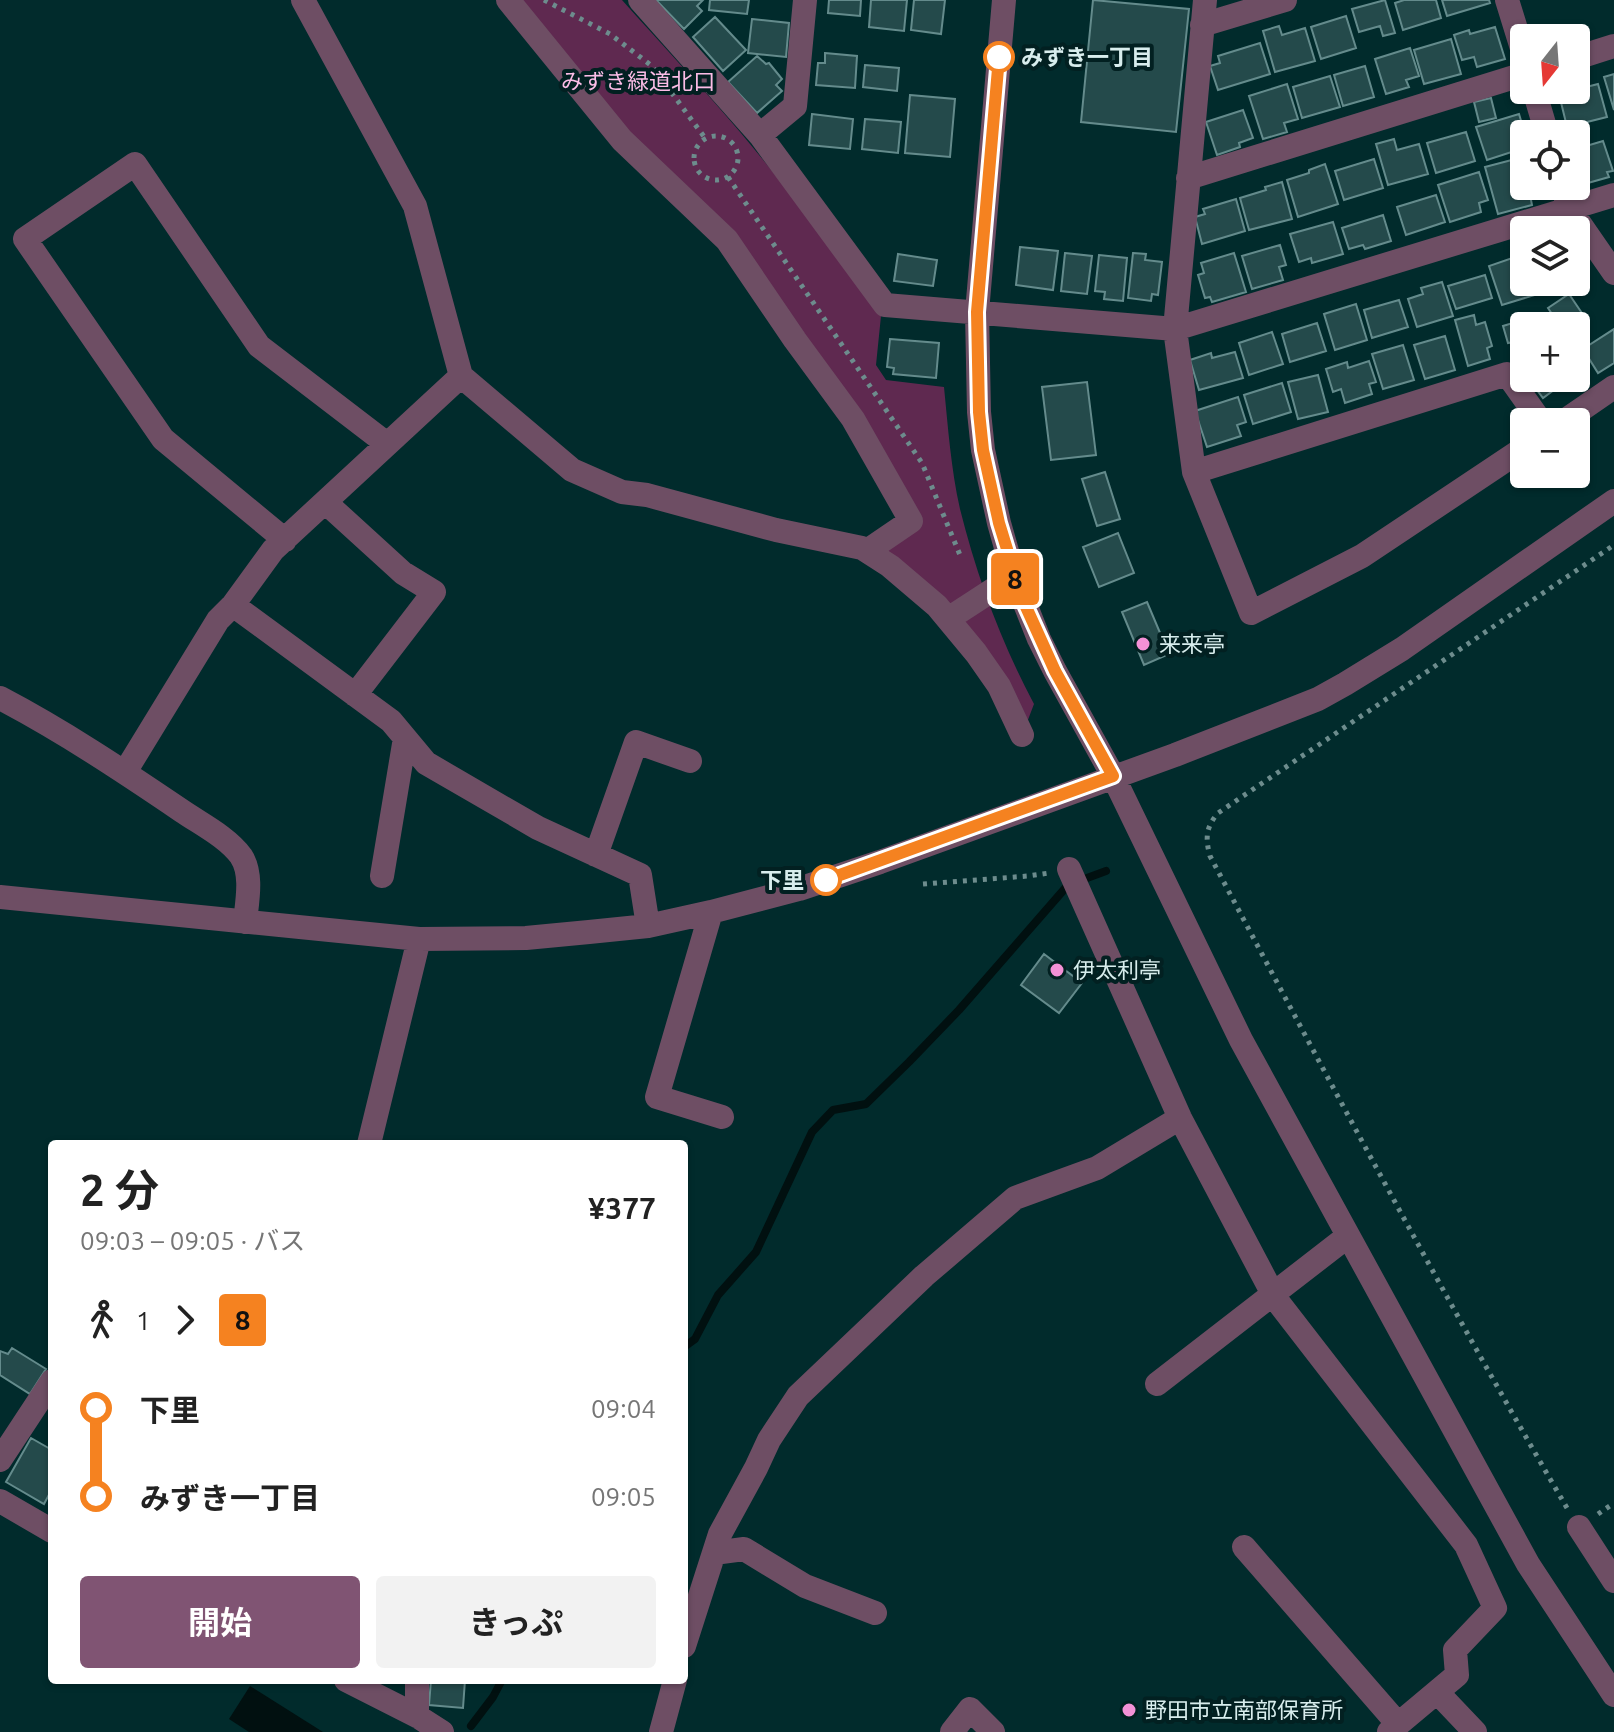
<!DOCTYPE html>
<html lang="ja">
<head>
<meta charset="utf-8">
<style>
	body { margin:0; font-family:Ubuntu,"Noto Sans JP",sans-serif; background:#f2f2f2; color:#222; height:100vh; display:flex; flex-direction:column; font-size:30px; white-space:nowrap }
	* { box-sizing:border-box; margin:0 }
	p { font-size:26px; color:#767676 }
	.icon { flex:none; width:44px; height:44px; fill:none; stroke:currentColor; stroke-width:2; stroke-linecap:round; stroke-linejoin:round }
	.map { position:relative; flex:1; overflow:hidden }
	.details { position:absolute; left:48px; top:1140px; width:640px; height:544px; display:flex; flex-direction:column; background:#fff; border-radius:8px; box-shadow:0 2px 6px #0004 }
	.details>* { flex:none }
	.badge { padding:0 16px; border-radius:6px; font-size:28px; line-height:52px }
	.needle { width:52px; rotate:197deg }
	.tools { position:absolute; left:1510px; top:24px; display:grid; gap:16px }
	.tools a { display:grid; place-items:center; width:80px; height:80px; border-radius:8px; background:#fff; box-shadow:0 2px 6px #0004; font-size:40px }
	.map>.badge { position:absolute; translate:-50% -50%; box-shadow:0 0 0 4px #fff }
	.legs { display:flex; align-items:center; gap:12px; height:88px; padding:0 32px; font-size:26px }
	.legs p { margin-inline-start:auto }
	.overview { display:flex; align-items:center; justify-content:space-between; height:136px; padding:0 32px }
	h1 { font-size:44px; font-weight:700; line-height:60px }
	.primary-button { display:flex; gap:16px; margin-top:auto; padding:16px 32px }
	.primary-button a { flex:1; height:92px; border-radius:8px; background:#805473; color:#fff; font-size:32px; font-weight:700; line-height:92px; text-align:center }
	.primary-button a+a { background:#f2f2f2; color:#222 }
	ul { padding:0 32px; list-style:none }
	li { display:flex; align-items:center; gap:28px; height:88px; font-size:30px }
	li i { display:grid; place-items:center; width:12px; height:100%; margin:0 10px; background:currentColor }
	li i::after { content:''; width:20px; height:20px; margin:-10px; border:6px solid; border-radius:50%; background:#fff }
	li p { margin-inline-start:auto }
	li:first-child i { background:linear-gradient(#0000 50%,currentColor 0) }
	li:last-child i { background:linear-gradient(currentColor 50%,#0000 0) }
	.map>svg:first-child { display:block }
	.green { fill:#5f2950 }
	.water { fill:#011010 }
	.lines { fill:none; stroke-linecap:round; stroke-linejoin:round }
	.stream { stroke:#011010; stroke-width:8 }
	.building { fill:#244a4b; stroke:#648b8c; stroke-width:2 }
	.path { stroke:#6d8c8d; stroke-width:5; stroke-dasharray:4 6; stroke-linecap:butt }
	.minor { stroke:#6e4e64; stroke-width:24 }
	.line-1-casing { stroke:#fff; stroke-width:18 }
	.line-1 { stroke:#f58220; stroke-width:12 }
	.stop-1-dot { fill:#fff; stroke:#f58220; stroke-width:4 }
	.poi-dot { fill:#f391d6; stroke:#022021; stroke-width:3 }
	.labels { text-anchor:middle; stroke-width:8; stroke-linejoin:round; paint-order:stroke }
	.stop-label { font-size:22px; font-weight:bold; fill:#d8eded; stroke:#022021; text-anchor:start }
	.park-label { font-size:22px; fill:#fbbce6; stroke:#022021 }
	.poi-label { font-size:22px; fill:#d8eded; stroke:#022021; text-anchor:start }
</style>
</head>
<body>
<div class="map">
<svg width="1614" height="1732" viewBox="0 0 1614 1732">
	<rect width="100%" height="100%" fill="#012b2c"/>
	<!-- green -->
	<path class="green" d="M 516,0 L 622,0 C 661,44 702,87 740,132 C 790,191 836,253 881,316 L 876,365 L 886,380 L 944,387 C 948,427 951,469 960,509 C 977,577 1001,642 1034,704 L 1026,725 L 885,550 L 920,524 L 860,419 L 643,149 Z"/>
	<!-- water -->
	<path class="water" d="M 250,1686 L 323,1732 L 249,1732 L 229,1719 Z"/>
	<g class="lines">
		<!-- stream -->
		<path class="stream" d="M 684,1347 L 695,1339 L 718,1295 L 756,1252 L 812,1132 L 833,1110 L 866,1104 L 909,1062 L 959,1010 L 1068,885 L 1106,871
			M 471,1726 L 493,1697 L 502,1680"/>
	</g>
	<!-- building -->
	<path class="building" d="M 656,0 L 703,0 L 697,6 L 702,11 L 684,29 Z
		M 710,0 L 749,0 L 747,14 L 709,10 Z
		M 829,0 L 861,0 L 860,16 L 828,13 Z
		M 871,0 L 907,0 L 904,31 L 869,27 Z
		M 914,0 L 945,0 L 941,34 L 911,30 Z
		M 1093,0 L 1189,9 L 1176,132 L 1081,122 Z
		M 1385,0 L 1395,33 L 1383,36 L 1380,26 L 1359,32 L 1352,9 Z
		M 1404,0 L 1436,0 L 1441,18 L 1403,30 L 1395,3 Z
		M 1442,0 L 1489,0 L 1490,3 L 1447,16 Z
		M 1346,16 L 1356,48 L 1321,59 L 1311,27 Z
		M 715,17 L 746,50 L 723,71 L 693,37 Z
		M 752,19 L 789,23 L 786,57 L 748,53 Z
		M 1279,26 L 1282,35 L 1305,28 L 1315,61 L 1275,72 L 1263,31 Z
		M 1495,27 L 1505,59 L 1477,67 L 1474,57 L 1462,60 L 1454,35 L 1469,30 L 1470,34 Z
		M 1451,39 L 1461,74 L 1424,84 L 1414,50 Z
		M 1260,43 L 1270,74 L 1218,90 L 1210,66 L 1220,63 L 1218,56 Z
		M 1410,48 L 1419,76 L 1406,80 L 1409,87 L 1386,94 L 1375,59 Z
		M 825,53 L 857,56 L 855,88 L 816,85 L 818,63 L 825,63 Z
		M 757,56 L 766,64 L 769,63 L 782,79 L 776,85 L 782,91 L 757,113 L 728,82 Z
		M 865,65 L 899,68 L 897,91 L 863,87 Z
		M 1365,66 L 1374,97 L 1343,106 L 1334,75 Z
		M 1614,74 L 1614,110 L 1604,77 Z
		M 1330,76 L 1340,107 L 1302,118 L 1293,87 Z
		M 1287,84 L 1298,119 L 1284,123 L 1287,132 L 1263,139 L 1249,96 Z
		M 1598,84 L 1607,117 L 1567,127 L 1559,94 Z
		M 910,95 L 955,99 L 950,157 L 905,153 Z
		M 1491,98 L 1496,118 L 1479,122 L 1474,102 Z
		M 1243,110 L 1253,138 L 1239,143 L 1240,147 L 1217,155 L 1206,122 Z
		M 812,114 L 853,119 L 850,149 L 809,145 Z
		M 1519,114 L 1525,134 L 1524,148 L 1487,160 L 1476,127 Z
		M 865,119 L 901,122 L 898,153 L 862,149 Z
		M 1466,132 L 1475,161 L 1436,173 L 1427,143 Z
		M 1394,139 L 1397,150 L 1419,144 L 1428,174 L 1388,185 L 1376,144 Z
		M 1603,141 L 1613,171 L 1607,172 L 1609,177 L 1588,183 L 1587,179 L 1578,182 L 1576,175 L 1576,149 Z
		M 1523,157 L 1524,186 L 1531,186 L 1533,194 L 1530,195 L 1532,205 L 1498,214 L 1485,167 Z
		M 1374,159 L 1383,188 L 1344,200 L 1335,171 Z
		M 1325,164 L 1338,204 L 1298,217 L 1287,180 L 1309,173 L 1309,170 Z
		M 1479,172 L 1488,200 L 1479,203 L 1481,212 L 1450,222 L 1438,185 Z
		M 1282,182 L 1292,219 L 1249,230 L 1240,198 L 1266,190 L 1265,187 Z
		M 1436,195 L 1445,222 L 1406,235 L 1397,207 Z
		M 1236,199 L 1245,231 L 1202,244 L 1195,217 L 1205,214 L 1203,209 Z
		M 1383,215 L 1391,241 L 1365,249 L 1363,245 L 1349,249 L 1342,228 Z
		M 1333,222 L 1343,254 L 1312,263 L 1311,258 L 1299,262 L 1290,234 Z
		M 1280,245 L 1286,265 L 1279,267 L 1283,280 L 1252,289 L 1242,256 Z
		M 1020,247 L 1058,251 L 1053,290 L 1016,285 Z
		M 1065,253 L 1092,256 L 1087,294 L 1061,291 Z
		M 1133,253 L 1146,254 L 1145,260 L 1162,262 L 1158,295 L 1152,294 L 1151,301 L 1128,298 Z
		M 1234,253 L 1246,292 L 1212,302 L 1210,297 L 1205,298 L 1198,275 L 1204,273 L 1201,263 Z
		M 898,254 L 937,260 L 933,286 L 894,281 Z
		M 1524,254 L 1524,282 L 1537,282 L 1541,293 L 1502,305 L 1489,266 Z
		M 1099,255 L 1127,258 L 1123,301 L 1104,299 L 1105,292 L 1095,291 Z
		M 1485,275 L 1492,298 L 1456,309 L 1448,286 Z
		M 1442,282 L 1453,316 L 1417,327 L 1408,299 L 1423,294 L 1421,288 Z
		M 1569,294 L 1588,322 L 1576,331 L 1576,326 L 1560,326 L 1548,308 Z
		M 1399,300 L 1408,327 L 1372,338 L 1364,310 Z
		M 1356,304 L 1367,340 L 1335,350 L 1324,314 Z
		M 1542,314 L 1546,326 L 1524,326 L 1524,348 L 1516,351 L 1514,342 L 1508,343 L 1503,326 Z
		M 1474,315 L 1476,325 L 1485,322 L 1492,346 L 1487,348 L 1490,359 L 1468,366 L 1455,320 Z
		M 1317,323 L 1326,351 L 1290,362 L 1282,334 Z
		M 1614,329 L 1614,363 L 1598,373 L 1583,349 Z
		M 1272,332 L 1283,364 L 1249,375 L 1239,343 Z
		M 1445,336 L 1455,370 L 1425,379 L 1414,345 Z
		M 890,339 L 939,343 L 936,378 L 893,374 L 894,368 L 887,367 Z
		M 1403,345 L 1414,380 L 1383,389 L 1372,354 Z
		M 1235,352 L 1243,378 L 1199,390 L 1190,360 L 1211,353 L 1212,358 Z
		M 1369,361 L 1376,382 L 1369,384 L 1372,394 L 1345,403 L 1341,389 L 1333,392 L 1326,369 L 1347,362 L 1348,368 Z
		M 1318,375 L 1328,412 L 1298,419 L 1288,382 Z
		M 1528,378 L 1570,378 L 1543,398 Z
		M 1087,382 L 1096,455 L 1051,460 L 1042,387 Z
		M 1282,383 L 1291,412 L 1253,424 L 1244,395 Z
		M 1238,397 L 1246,422 L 1237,425 L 1241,436 L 1207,447 L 1195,411 Z
		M 1105,472 L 1120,519 L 1097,526 L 1082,479 Z
		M 1118,533 L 1134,573 L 1099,587 L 1083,547 Z
		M 1147,602 L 1169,654 L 1144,665 L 1122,612 Z
		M 1044,954 L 1082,983 L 1059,1013 L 1021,985 Z
		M 12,1348 L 46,1369 L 30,1394 L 0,1375 L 0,1351 L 8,1354 Z
		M 31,1438 L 52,1450 L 52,1489 L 44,1504 L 6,1482 Z
		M 431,1680 L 465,1680 L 463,1708 L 429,1705 Z"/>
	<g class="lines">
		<!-- path -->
		<path class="path" d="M 544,0 L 610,34 L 652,66 L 705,138
			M694 158a22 22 0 1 1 44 0a22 22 0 1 1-44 0Z
			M 728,177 L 922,463 L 960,555
			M 923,884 L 1028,876 L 1049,873
			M 1567,1508 C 1442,1294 1326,1075 1210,856 C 1205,838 1206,827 1218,813 L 1614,545
			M 1598,1514 L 1614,1503"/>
		<!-- minor -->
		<path class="minor" d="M 303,0 L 415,206 L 461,376 L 572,470 L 622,492 L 647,495 L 776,530 L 862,548 L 890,566 L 937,606 L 976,653 L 999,686 L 1022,735
			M 508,0 L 622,140 L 727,240 L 795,340 L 853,419 L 911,521 L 867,551
			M 640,0 L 760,135 L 885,305 L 1175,329 L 1614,195
			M 1004,0 L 977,312 L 979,412 L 983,450 L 999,523 L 1014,576 L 1039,639 L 1055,671 L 1113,776 L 1241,1040 L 1528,1564 L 1614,1695
			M 1205,0 L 1175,329 L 1194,472 L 1251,613 L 1362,556 L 1524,448
			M 1507,0 L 1524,55
			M 1202,25 L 1285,0
			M 1576,58 L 1614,46
			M 1534,90 L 1547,134
			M 760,135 L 795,106 L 805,0
			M 1188,178 L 1524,74
			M 1562,186 L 1569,208 L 1614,273
			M 1563,422 L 1614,387
			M 1194,472 L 1507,374 L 1541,422
			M 325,502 L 403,573 L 434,592 L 355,695
			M 285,540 L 163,439 L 25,239 L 135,164 L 259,346 L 387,444
			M 233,605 L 391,721 L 426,763 L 538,828 L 640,875 L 648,926
			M 948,619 L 1014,576
			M 0,698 C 63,731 123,771 182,811 C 201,824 227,837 241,856 C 253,874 247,902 245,922
			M 125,772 L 218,620 L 233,605 L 273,550 L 461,376
			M 596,855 L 636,742 L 690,761
			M 1069,869 L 1180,1118 L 1275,1298 L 1466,1545 L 1495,1608 L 1455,1650 L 1457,1675 L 1389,1732
			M 382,876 L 405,738
			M 0,897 L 419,939 L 526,938 L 589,932 L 648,926 L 711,912 L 799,889 L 880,862 L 1175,755 L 1318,699 L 1345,684 L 1402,649 L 1614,501
			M 711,912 L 657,1097 L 722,1117
			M 369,1144 L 419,939
			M 1157,1384 L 1348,1236
			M 0,1460 L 52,1381
			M 0,1501 L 52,1531
			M 1579,1527 L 1614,1581
			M 1244,1547 L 1398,1724
			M 714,1553 L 744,1549 L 805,1586 L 875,1613
			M 684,1646 L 720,1534 L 756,1468 L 769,1440 L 798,1396 L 924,1276 L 1015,1198 L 1097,1168 L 1180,1118
			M 346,1680 L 417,1716 L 442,1732
			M 1437,1692 L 1475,1732
			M 417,1716 L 417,1680
			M 661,1732 L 675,1680
			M 952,1732 L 970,1709 L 993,1732"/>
	</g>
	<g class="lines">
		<!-- line-1 casing -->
		<g class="line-1-casing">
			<path id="line-1" d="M 826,880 L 1113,776 L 1055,671 L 1022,598 L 999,523 L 983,450 L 979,412 L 977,312 L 999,57"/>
		</g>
		<!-- line-1 -->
		<use href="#line-1" class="line-1"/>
	</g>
	<!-- markers -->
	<g class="stop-1-dot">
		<circle cx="999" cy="57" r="14"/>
		<circle cx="826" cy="880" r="14"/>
	</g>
	<g class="poi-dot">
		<circle cx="1143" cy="644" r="8"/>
		<circle cx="1057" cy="970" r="8"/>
		<circle cx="1129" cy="1710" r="8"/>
	</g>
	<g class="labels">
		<!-- stop labels -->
		<g class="stop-label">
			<text x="1021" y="65">みずき一丁目</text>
			<text x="804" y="888" text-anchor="end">下里</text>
		</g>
		<!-- park labels -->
		<g class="park-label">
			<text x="638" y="89">みずき緑道北口</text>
		</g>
		<!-- poi labels -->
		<g class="poi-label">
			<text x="1159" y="652">来来亭</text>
			<text x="1073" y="978">伊太利亭</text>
			<text x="1145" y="1718">野田市立南部保育所</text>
		</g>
	</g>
</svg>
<div class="tools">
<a><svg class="needle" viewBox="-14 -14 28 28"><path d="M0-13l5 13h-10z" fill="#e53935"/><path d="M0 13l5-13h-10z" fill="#767676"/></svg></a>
<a><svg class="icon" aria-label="locate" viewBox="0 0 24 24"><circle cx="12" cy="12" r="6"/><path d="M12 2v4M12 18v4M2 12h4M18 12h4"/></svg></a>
<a><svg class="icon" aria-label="layers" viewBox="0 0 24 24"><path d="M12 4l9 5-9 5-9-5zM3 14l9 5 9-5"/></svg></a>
<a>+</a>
<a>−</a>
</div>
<b class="badge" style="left:1015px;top:579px;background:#f58220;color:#111">8</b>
<section class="details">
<div class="overview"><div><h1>2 分</h1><p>09:03 – 09:05 · バス</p></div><b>¥377</b></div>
<div class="legs"><svg class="icon" aria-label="walk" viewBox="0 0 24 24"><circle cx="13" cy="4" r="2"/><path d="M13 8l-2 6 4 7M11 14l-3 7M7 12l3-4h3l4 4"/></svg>1<svg class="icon" aria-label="forward" viewBox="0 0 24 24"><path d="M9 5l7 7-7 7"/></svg><b class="badge" style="background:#f58220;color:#111">8</b></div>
<ul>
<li><i style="color:#f58220"></i><b>下里</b><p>09:04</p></li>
<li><i style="color:#f58220"></i><b>みずき一丁目</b><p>09:05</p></li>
</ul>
<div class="primary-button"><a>開始</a><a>きっぷ</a></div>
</section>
</div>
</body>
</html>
